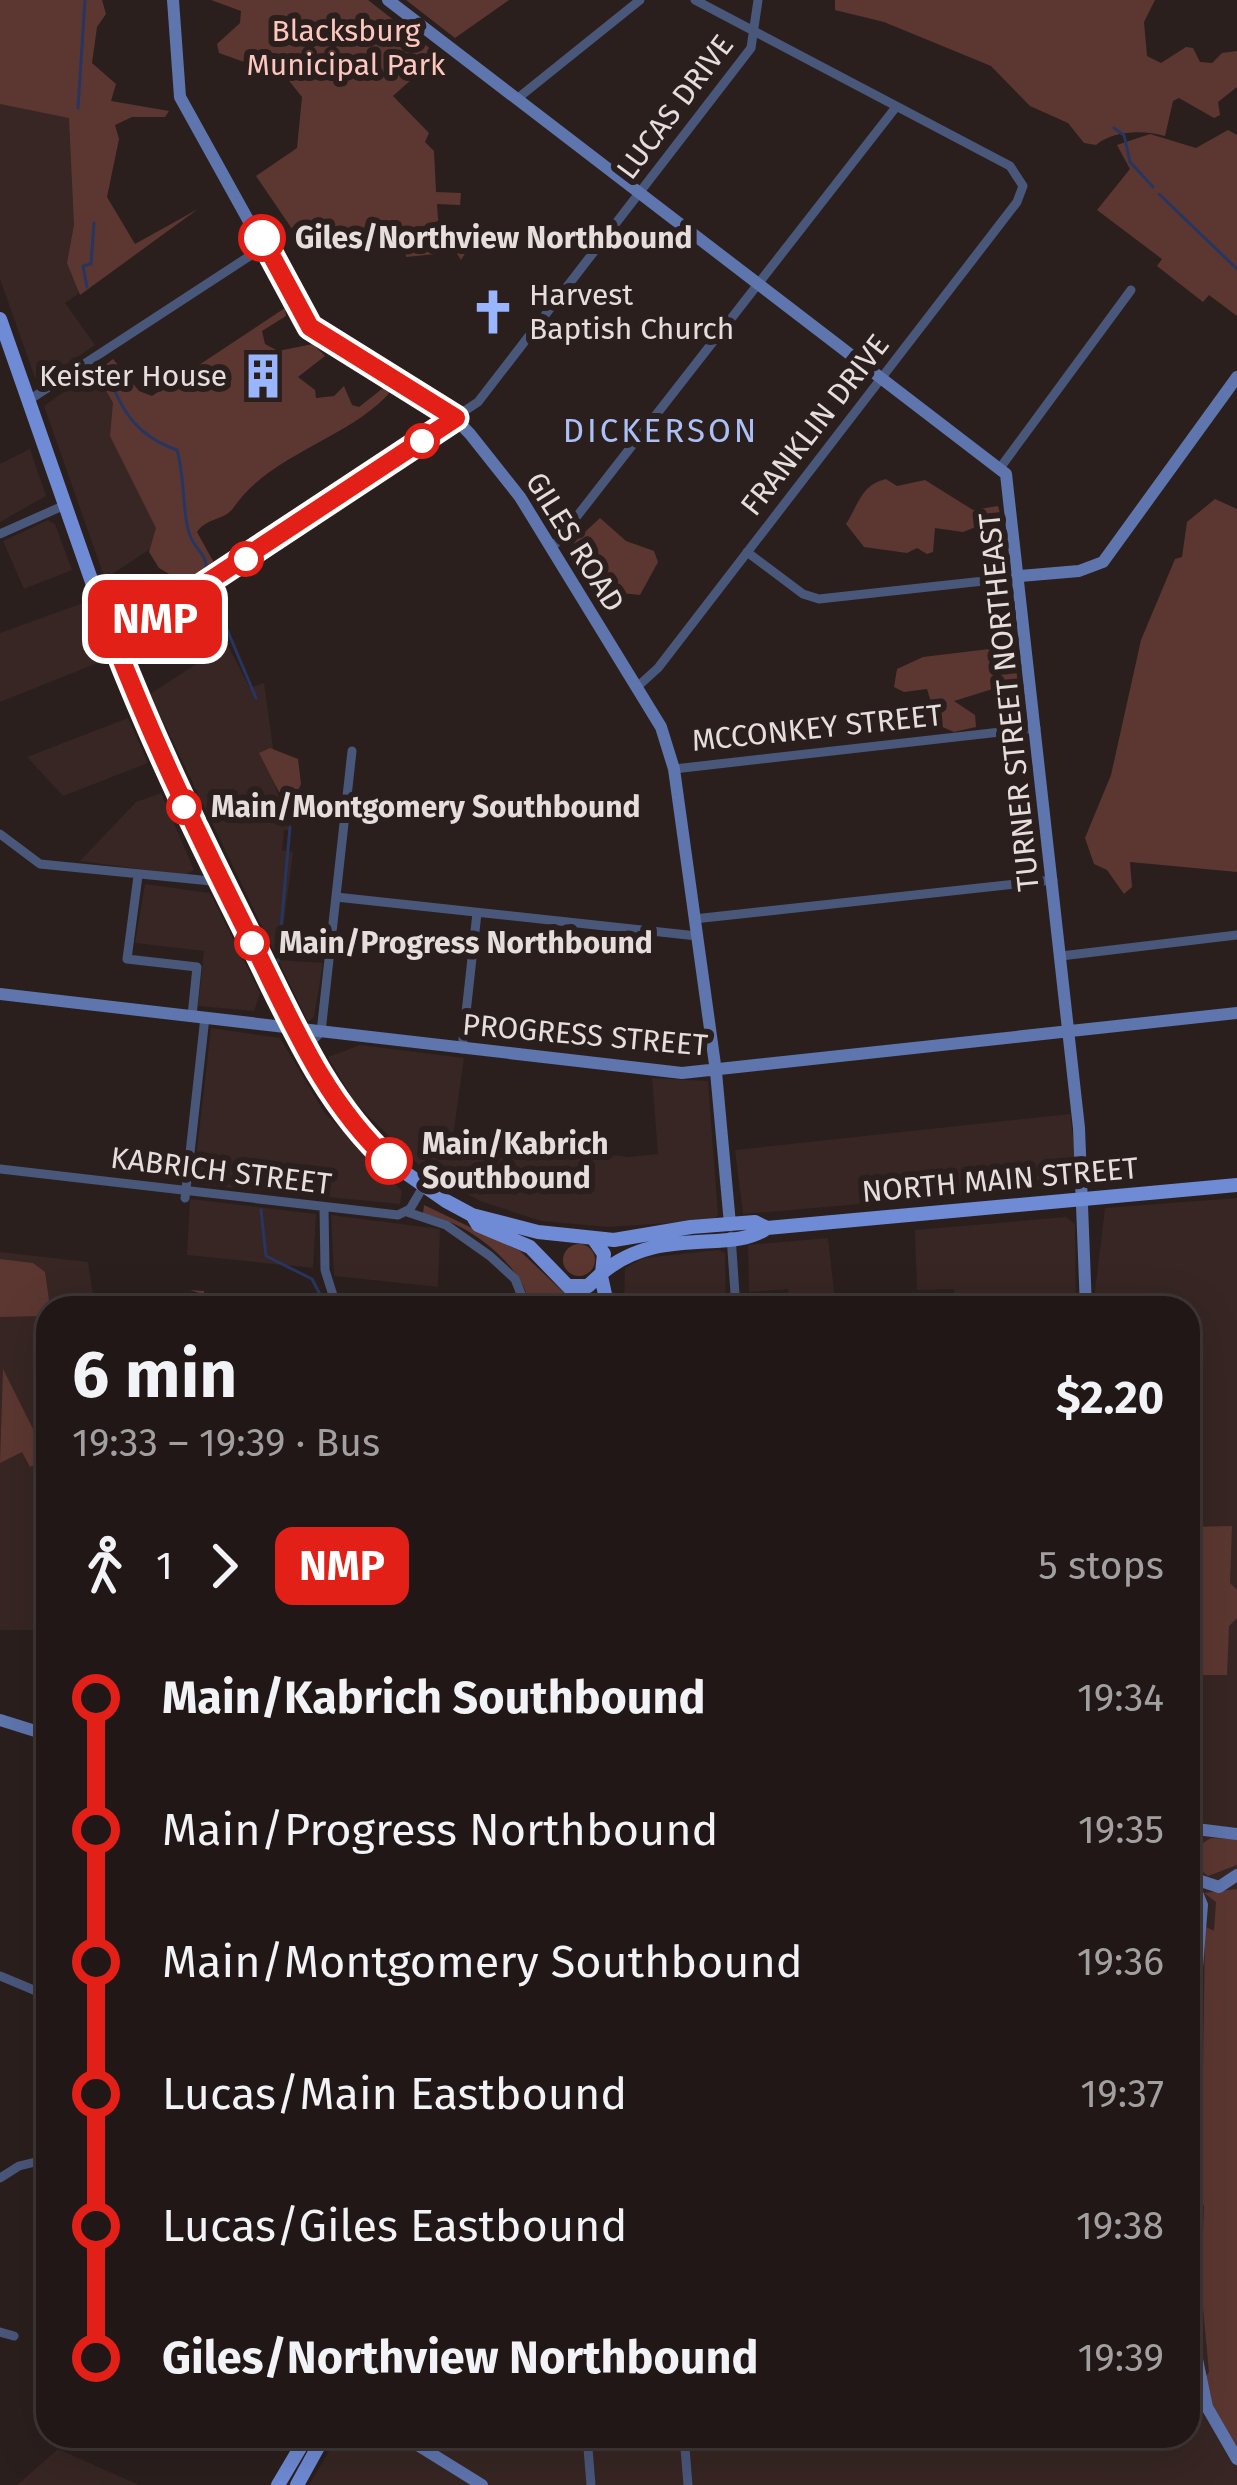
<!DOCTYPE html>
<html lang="en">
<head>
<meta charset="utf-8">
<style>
	body { margin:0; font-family:"Fira Sans",sans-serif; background:#28201f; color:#f1f3f6; height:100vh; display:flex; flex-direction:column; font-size:45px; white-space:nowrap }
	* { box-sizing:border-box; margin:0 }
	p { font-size:39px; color:#a29fa1 }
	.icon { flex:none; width:66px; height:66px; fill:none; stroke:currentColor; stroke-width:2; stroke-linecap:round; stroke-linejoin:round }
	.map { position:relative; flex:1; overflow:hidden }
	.side { position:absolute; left:36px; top:1296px; width:1164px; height:1152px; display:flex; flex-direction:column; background:#201716; border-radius:36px; box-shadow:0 12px 48px #0002,0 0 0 3px #3d3635 }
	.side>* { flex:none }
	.badge { padding:0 24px; border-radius:18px; font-size:42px; line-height:78px }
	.map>.badge { position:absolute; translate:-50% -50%; box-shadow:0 0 0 6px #fff }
	.legs { display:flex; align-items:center; gap:18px; height:132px; padding:0 36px; font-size:39px }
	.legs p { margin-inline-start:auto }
	.headline { display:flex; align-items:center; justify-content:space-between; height:204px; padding:0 36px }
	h1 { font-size:66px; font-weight:700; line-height:90px }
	ul { padding:0 36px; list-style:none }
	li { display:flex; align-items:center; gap:42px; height:132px; font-size:45px }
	li i { display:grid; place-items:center; width:18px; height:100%; margin:0 15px; background:currentColor }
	li i::after { content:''; width:30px; height:30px; margin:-15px; border:9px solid; border-radius:50%; background:#201716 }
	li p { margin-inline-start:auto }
	li:first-child i { background:linear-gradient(#0000 50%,currentColor 0) }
	li:last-child i { background:linear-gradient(currentColor 50%,#0000 0) }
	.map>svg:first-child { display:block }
	.built { fill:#372623 }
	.green { fill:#5c3731 }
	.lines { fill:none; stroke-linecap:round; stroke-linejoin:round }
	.stream { stroke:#273661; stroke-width:3 }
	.street { stroke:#49577b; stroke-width:9 }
	.secondary { stroke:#5e75ae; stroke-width:12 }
	.primary { stroke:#6f8bd5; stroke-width:14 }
	.line-1-casing { stroke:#fff; stroke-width:27 }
	.line-1 { stroke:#e32017; stroke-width:18 }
	.stop-1-dot { fill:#fff; stroke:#e32017; stroke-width:6 }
	.labels { text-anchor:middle; stroke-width:12; stroke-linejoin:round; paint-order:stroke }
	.park-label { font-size:30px; fill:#fec7be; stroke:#2a1f1d }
	.street-label { font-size:30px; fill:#e5dedc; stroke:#2a1f1d }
	.stop-label { font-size:30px; font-weight:bold; fill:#e5dedc; stroke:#2a1f1d; text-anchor:start }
	.poi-label { font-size:30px; fill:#e5dedc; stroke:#2a1f1d; text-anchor:start }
	.neighbourhood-label { font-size:33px; letter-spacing:3px; fill:#aac0f6; stroke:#2a1f1d }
</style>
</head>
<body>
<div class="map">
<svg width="1237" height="2485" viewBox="0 0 1237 2485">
	<rect width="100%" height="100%" fill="#2a1f1d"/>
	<!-- built -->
	<path class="built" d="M 0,97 L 87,111 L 78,294 L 65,303 L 95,345 L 43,380 L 35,378 L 0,279 Z
		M 94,370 L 125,418 L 165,539 L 105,579 L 44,406 Z
		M 30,449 L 46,496 L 0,522 L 0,464 Z
		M 48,520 L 55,524 L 72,570 L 24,589 L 3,541 Z
		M 83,603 L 105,660 L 0,702 L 0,633 Z
		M 227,644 L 250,688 L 264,683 L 274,755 L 266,756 L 289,830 L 284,830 L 282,850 L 293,852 L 279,960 L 323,963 L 314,1017 L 308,1022 L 150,694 Z
		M 128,718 L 148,763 L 63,796 L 27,757 Z
		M 161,793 L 194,870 L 185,875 L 80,861 L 136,802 Z
		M 145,884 L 210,893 L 260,993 L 254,1011 L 198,1006 L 204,951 L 135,943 Z
		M 211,1028 L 280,1038 L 324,1112 L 402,1191 L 400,1204 L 193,1184 Z
		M 360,1045 L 464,1058 L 453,1137 L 628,1157 L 658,1154 L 652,1078 L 708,1081 L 718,1215 L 714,1220 L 608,1227 L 541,1221 L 480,1201 L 425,1171 L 355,1103 L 328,1057 Z
		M 1070,1114 L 1078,1177 L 1072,1186 L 743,1214 L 735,1150 Z
		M 1237,1198 L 1237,2485 L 309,2485 L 338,2436 L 1188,2436 L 1188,1308 L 1093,1308 L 1105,1208 Z
		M 190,1199 L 316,1214 L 313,1268 L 187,1255 Z
		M 331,1215 L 440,1229 L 438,1287 L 334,1276 Z
		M 1066,1217 L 1075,1224 L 1076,1308 L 955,1308 L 954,1289 L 917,1290 L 915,1230 Z
		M 828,1238 L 836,1308 L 789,1308 L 788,1289 L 749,1292 L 748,1245 Z
		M 718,1250 L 725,1253 L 726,1308 L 624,1306 L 625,1268 L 644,1258 Z
		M 0,1252 L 88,1262 L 95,1308 L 48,1308 L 48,1630 L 0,1630 Z
		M 58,2449 L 139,2485 L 17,2485 Z"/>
	<!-- green -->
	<path class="green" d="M 0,0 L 102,0 L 106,14 L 97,27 L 92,63 L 116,84 L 111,101 L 169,111 L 165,117 L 132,117 L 115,125 L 119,139 L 107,197 L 135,244 L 198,209 L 80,295 L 67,263 L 74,225 L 69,118 L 0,104 Z
		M 211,0 L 368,0 L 432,50 L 407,67 L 412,79 L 393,96 L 429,133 L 425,142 L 434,151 L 436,192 L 461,193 L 460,205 L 437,204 L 438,219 L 468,249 L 461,260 L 456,252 L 406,257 L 403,230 L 323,235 L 323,243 L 303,245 L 256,176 L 297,148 L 302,97 L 286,77 L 219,53 L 217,44 L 240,23 L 241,11 Z
		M 406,0 L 509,0 L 455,38 Z
		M 835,0 L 1155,0 L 1144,22 L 1147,56 L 1161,63 L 1186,47 L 1193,48 L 1200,62 L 1212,63 L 1222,53 L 1237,51 L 1237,87 L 1218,102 L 1220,115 L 1214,118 L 1179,98 L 1173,101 L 1165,136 C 1145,130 1113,130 1096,145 L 1084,143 L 1068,123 L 1030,106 L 991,66 L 884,22 L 835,10 Z
		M 1228,130 L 1237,135 L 1237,316 L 1209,295 L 1203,302 L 1157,266 L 1162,259 L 1097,210 L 1130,169 L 1117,145 L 1150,134 L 1196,148 Z
		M 285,308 L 286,316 L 262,331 L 265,344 L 278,351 L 313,344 L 325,356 L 298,377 L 315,390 L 316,398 L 334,396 L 344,386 L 352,405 L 359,407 L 387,385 L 392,390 C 352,438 271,453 234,507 C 225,521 207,517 197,532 L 213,561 L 210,570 L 186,584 L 159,568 L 149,552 L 156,528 L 110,436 L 113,403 L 96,372 L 113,359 L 139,391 L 152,396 Z
		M 886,479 L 897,486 L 925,480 L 973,510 L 998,506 L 1001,517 L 963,532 L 935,528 L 933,552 L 927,554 L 917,548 L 907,553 L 864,547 L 846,524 C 859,504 861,485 886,479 Z
		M 1215,499 L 1237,509 L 1237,872 L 1130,862 L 1132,887 L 1124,894 L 1107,870 L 1094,864 L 1085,838 L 1111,775 L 1141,640 L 1175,559 L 1182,557 L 1187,522 Z
		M 600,518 L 626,541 L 654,551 L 658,562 L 640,595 L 621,593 L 602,601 L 573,565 L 574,542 Z
		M 1006,647 L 1014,650 L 1019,695 L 1011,697 L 999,687 L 954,701 L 975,715 L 976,727 L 954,732 L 938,725 L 927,689 L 904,692 L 894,687 L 897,669 L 923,657 Z
		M 270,748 L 298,759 L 301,784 L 295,797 L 279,792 L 259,753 Z
		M 424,1205 L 520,1251 L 577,1305 L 528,1299 C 518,1260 462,1219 423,1214 Z
		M563 1260a16 16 0 1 1 32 0a16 16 0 1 1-32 0Z
		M 0,1259 L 33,1263 L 45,1272 L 49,1300 L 38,1316 L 0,1317 Z
		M 190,1290 L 204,1291 L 204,1298 L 243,1302 L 245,1294 L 259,1296 L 264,1307 L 257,1302 L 242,1308 L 201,1308 L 199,1293 Z
		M 3,1369 L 48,1459 L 30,1467 L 22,1452 L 0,1463 Z
		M 1232,1526 L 1230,1583 L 1237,1590 L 1237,1618 L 1229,1626 L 1227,1675 L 1188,1675 L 1188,1527 Z
		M 1211,1838 L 1237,1839 L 1237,1865 L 1208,1876 L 1194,1865 L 1195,1848 Z
		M 1237,1889 L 1237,2452 L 1217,2419 L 1204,2379 L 1209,2372 L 1201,2286 L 1204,2206 L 1198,2199 L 1196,2133 L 1202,2136 L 1205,1935 L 1206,1927 L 1214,1931 L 1216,1902 L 1204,1893 Z"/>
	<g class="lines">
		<!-- stream -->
		<path class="stream" d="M 78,108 L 85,0
			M 1114,128 L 1124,135 L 1130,162 L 1153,187
			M 1159,194 L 1237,269
			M 87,287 L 83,266 L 91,264 L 94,223
			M 105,367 C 120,408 134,435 177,450 C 185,476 182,518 191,538 C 198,553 208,554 206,573
			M 223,620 L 256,698
			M 278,961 L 290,827
			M 261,1210 L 266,1256 L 312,1279 L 327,1308"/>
		<!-- street -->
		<path class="street" d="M 518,98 L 640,0
			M 29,400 L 265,246
			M 1000,468 L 1131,290
			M 0,534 L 65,505
			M 553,547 L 896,107
			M 747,552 L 803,594 L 819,599 L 1020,577
			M 115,643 L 478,402 L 751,48 L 758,0
			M 637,687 L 658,668 L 1017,202 L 1023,186 L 1010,166 L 695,0
			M 674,769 L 1036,728
			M 0,834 L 40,864 L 221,882
			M 138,876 L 127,959 L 197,967 L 192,1016
			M 336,897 L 697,936
			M 694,919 L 1053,880
			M 1061,956 L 1237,935
			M 305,1048 L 321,1032 L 352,751
			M 462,1049 L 477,913
			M 0,1169 L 398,1215 L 410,1209 L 423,1187
			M 185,1198 L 205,1017
			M 324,1207 L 325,1270 L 337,1308
			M 407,1212 L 446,1225 L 490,1256 L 515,1279 L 521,1294 L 517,1308
			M 731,1236 L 736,1308
			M 0,1976 L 48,1996
			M 0,2178 L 19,2166 L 48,2159
			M 0,2332 L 14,2336
			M 48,2336 L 48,2349
			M 587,2436 L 591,2485
			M 684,2436 L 688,2485"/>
		<!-- secondary -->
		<path class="secondary" d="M 173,0 L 180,97 L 302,317 L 320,336 L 446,409 L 470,434 L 520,497 L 661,727 L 674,769 L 716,1072 L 730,1224
			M 388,0 L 1006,474 L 1079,1128 L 1086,1308
			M 1020,576 L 1079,571 L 1103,562 L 1237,377
			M 0,994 L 682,1073 L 1237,1013
			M 0,1720 L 48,1735
			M 1188,1828 L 1237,1834
			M 1188,1871 L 1202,1905 L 1190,2055 L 1194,2345 L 1207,2407 L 1237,2459
			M 1195,1879 L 1219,1887 L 1237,1875
			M 403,2436 L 482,2485"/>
		<!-- primary -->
		<path class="primary" d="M 0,319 L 100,605 L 160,753 L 314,1067 L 347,1117 L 390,1162 L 446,1201 L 472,1215 L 538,1232 L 614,1240 L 691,1227 L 755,1222 L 767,1228
			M 472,1215 L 478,1225 L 530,1247 L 589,1308
			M 602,1273 C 660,1224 730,1255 767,1228 L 1237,1185
			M 601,1276 L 608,1308
			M 568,1286 L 588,1286 L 602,1273 L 604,1254 L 593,1238
			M 278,2485 L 307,2436
			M 297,2485 L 324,2436"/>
	</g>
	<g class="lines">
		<!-- line-1 casing -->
		<g class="line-1-casing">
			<path id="line-1" d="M 262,238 L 310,327 L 456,418 L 115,643 C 155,746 203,845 253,944 C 292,1022 324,1101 389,1161"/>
		</g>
		<!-- line-1 -->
		<use href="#line-1" class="line-1"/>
	</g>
	<!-- icons -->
	<defs>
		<g id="church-bare" transform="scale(3.6)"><path d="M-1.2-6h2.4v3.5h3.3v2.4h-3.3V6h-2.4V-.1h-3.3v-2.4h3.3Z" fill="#99b5fd" stroke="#2a1f1d" stroke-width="2.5" paint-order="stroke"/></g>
		<g id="building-bare" transform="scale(3.6)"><path d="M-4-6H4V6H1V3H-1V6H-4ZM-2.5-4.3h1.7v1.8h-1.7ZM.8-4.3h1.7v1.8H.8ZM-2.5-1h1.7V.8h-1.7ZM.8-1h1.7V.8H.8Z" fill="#99b5fd" stroke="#2a1f1d" stroke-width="2.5" paint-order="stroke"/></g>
	</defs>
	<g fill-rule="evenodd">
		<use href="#church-bare" x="493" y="312"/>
		<use href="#building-bare" x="263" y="376"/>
	</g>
	<!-- markers -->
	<g class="stop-1-dot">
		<circle cx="262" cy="238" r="21"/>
		<circle cx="422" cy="441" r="15"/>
		<circle cx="246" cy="559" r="15"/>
		<circle cx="184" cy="807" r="15"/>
		<circle cx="252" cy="943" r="15"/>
		<circle cx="389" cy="1161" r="21"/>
	</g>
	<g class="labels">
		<!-- park labels -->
		<g class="park-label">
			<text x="346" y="41">Blacksburg<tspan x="346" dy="34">Municipal Park</tspan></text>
		</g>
		<!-- street labels -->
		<g class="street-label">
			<text transform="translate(675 107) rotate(-53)" y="10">LUCAS DRIVE</text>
			<text transform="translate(815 425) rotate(-52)" y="10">FRANKLIN DRIVE</text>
			<text transform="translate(575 542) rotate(58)" y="10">GILES ROAD</text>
			<text transform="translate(1009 702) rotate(-96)" y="10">TURNER STREET NORTHEAST</text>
			<text transform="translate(817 728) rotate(-6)" y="10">MCCONKEY STREET</text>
			<text transform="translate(585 1035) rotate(5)" y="10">PROGRESS STREET</text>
			<text transform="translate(221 1171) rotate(7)" y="10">KABRICH STREET</text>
			<text transform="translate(1000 1180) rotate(-5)" y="10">NORTH MAIN STREET</text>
		</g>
		<!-- stop labels -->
		<g class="stop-label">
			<text x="295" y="248">Giles/Northview Northbound</text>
			<text x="211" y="817">Main/Montgomery Southbound</text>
			<text x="279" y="953">Main/Progress Northbound</text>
			<text x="422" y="1154">Main/Kabrich<tspan x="422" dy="34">Southbound</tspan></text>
		</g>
		<!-- poi labels -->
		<g class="poi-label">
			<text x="529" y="305">Harvest<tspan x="529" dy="34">Baptish Church</tspan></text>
			<text x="227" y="386" text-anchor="end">Keister House</text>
		</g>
		<!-- neighbourhood labels -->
		<g class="neighbourhood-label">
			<text x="661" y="442">DICKERSON</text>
		</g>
	</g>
</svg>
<b class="badge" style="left:155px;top:619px;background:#e32017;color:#fff">NMP</b>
<section class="side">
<div class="headline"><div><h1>6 min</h1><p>19:33 – 19:39 · Bus</p></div><b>$2.20</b></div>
<div class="legs"><svg class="icon" aria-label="walk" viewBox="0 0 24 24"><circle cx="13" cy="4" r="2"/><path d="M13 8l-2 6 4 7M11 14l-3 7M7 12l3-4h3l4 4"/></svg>1<svg class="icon" aria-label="forward" viewBox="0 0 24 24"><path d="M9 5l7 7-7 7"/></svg><b class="badge" style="background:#e32017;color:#fff">NMP</b><p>5 stops</p></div>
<ul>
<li><i style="color:#e32017"></i><b>Main/Kabrich Southbound</b><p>19:34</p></li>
<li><i style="color:#e32017"></i><span>Main/Progress Northbound</span><p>19:35</p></li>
<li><i style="color:#e32017"></i><span>Main/Montgomery Southbound</span><p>19:36</p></li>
<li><i style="color:#e32017"></i><span>Lucas/Main Eastbound</span><p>19:37</p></li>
<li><i style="color:#e32017"></i><span>Lucas/Giles Eastbound</span><p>19:38</p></li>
<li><i style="color:#e32017"></i><b>Giles/Northview Northbound</b><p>19:39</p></li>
</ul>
</section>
</div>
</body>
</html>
